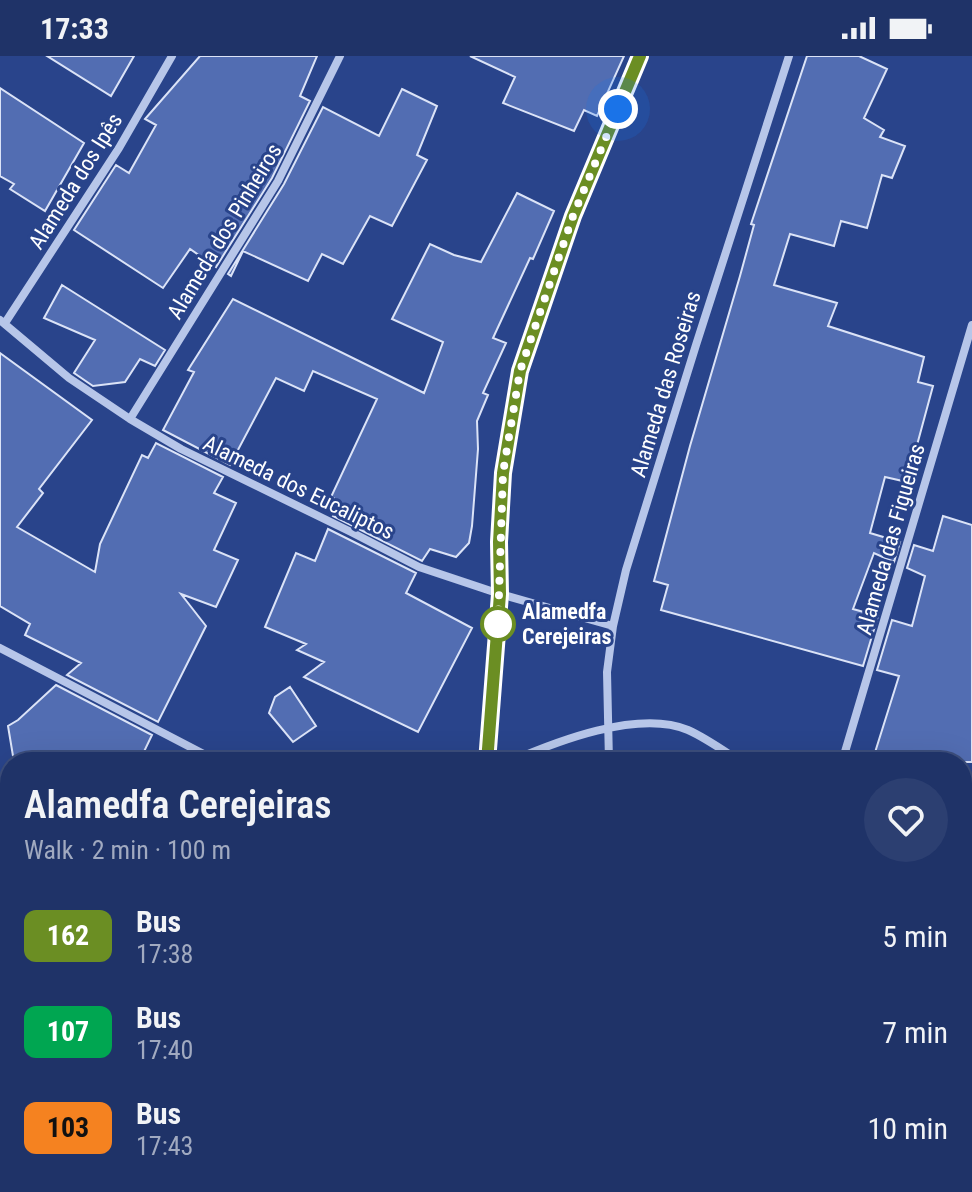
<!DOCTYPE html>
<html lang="en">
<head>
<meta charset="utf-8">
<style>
	body { margin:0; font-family:"Roboto Condensed",sans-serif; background:#2c3f71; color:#f1f3f6; height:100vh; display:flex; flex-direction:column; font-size:30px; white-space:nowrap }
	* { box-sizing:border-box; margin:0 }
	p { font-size:26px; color:#a1aac0 }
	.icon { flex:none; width:44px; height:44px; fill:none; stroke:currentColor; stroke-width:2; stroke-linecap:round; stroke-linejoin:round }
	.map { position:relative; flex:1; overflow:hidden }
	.sheet { position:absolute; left:0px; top:696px; width:972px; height:440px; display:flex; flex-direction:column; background:#1f3368; border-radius:32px 32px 0 0; box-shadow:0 8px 32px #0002,0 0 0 2px #3c4e7c }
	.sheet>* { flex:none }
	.badge { padding:0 16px; border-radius:12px; font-size:28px; line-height:52px }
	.you { position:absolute; width:40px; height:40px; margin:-20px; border:6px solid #fff; border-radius:50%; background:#1a73e8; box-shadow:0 0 0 12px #1a73e833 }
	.map>.badge { position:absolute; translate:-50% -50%; box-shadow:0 0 0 4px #fff }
	.round { display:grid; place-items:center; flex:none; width:84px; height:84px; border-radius:42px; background:#2c3f71 }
	.head { display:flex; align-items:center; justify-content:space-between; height:136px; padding:0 24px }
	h1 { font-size:38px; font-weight:600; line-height:60px }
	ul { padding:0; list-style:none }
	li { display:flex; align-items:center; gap:24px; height:96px; padding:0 24px }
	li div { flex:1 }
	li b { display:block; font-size:30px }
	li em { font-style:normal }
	li .badge { min-width:88px; font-weight:700; text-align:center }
	.status { display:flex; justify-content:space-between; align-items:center; height:56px; padding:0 40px; background:#1f3368; direction:ltr }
	.status svg { height:22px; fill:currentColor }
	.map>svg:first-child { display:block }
	.building { fill:#526db2; stroke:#dbe3f7; stroke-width:2 }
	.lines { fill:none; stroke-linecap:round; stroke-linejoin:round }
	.street { stroke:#b7c6e9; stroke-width:8 }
	.line-casing { stroke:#fff; stroke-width:18 }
	.line { stroke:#6b8e23; stroke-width:12 }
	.walk { stroke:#fff; stroke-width:8; stroke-dasharray:0 14.4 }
	.stop-dot { fill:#fff; stroke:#6b8e23; stroke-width:4 }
	.labels { text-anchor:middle; stroke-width:6; stroke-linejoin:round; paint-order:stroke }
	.street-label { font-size:22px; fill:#fff; stroke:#29448b }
	.stop-label { font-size:22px; font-weight:bold; fill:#fff; stroke:#29448b; text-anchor:start }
</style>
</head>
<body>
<div class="status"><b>17:33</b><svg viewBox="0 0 49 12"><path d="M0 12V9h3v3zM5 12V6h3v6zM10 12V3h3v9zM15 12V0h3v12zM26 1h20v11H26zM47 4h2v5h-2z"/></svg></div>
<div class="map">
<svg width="972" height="1136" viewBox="0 0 972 1136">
	<rect width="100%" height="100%" fill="#29448b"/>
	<!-- building -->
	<path class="building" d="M 47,0 L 134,0 L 111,40 Z
		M 200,0 L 317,0 L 300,40 L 310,45 L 272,122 L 216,211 L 190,193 L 163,232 L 74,174 L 116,109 L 129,117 L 156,69 L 145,63 Z
		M 470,0 L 624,0 L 597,60 L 584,54 L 574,75 L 503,47 L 515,21 Z
		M 807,0 L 859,0 L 887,13 L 864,62 L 884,74 L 880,81 L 905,90 L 892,122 L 882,119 L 867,172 L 841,165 L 834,190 L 790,178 L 774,229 L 837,247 L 828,270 L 924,301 L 918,326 L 933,330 L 907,426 L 885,421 L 870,477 L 900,486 L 894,506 L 874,497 L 853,553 L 878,560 L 863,610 L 661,554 L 668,529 L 654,525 L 690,390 L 740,220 L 754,169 L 751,168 Z
		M 0,32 L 84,87 L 45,155 L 10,133 L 14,128 L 0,120 Z
		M 402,33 L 437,50 L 417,99 L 427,104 L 392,170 L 370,160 L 343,208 L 322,198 L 308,225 L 243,195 L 231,220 L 228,218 L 284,128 L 323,51 L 379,80 Z
		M 517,137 L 554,155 L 533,203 L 530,202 L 493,282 L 506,287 L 483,337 L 488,339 L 477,365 L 478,393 L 472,470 L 469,487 L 456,501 L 430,493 L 422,505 L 333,460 L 339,445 L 331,441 L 377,343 L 313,315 L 304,335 L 276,322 L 230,409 L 163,374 L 194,316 L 188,314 L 233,243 L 424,337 L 443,286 L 392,263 L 430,188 L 454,199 L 481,206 Z
		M 62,229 L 165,294 L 155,310 L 140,303 L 125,326 L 93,330 L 74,317 L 95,284 L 44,262 Z
		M 0,297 L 92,364 L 39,433 L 43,437 L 17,471 L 95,516 L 100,488 L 142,399 L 148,402 L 156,387 L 223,421 L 214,437 L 236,447 L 214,494 L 238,504 L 216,551 L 181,538 L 206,570 L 158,666 L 67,619 L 81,607 L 25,579 L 30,568 L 0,550 Z
		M 943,460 L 972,469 L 972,706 L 872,706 L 899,620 L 877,614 L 892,564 L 912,570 L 925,520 L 907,512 L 914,489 L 933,495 Z
		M 328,473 L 416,517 L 406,537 L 472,572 L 418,676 L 304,621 L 324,606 L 297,594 L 306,588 L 265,571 L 296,497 L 315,505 Z
		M 56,629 L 152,679 L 139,706 L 14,706 L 8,670 L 18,664 Z
		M 290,631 L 316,670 L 293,686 L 269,657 L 275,641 Z"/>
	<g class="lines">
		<!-- street -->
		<path class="street" d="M 0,264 L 69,322 L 130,363 L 181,393 L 351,476 L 419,511 L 500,538 L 613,570
			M 5,267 L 119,92 L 172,0
			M 130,363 L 278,125 L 340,0
			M 0,592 L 219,706
			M 487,706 L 500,538 L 499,486 L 503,417 L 520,315 L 573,160 L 640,0
			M 509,706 C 555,686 638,653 688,674 C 706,682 724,695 741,706
			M 609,706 L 607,616 L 613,570 L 626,514 L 696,289 L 789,0
			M 842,706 L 972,269
			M 0,735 L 10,765
			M 962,754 L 972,748
			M 600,1126 L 600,1136
			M 266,1136 L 270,1126"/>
	</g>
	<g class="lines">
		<!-- line casing -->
		<g class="line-casing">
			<path id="line" d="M 487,706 L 500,538 L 499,486 L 503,417 L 520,315 L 573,160 L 640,0"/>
		</g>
		<!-- line -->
		<use href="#line" class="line"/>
		<!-- walk -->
		<path class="walk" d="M 498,568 L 503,417 L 520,315 L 573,160 L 618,53"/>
	</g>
	<!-- markers -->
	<circle class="stop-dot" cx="498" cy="568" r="16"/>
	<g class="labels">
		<!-- street labels -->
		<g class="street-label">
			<text transform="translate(75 125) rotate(-58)" y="8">Alameda dos Ipês</text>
			<text transform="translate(224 175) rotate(-59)" y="8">Alameda dos Pinheiros</text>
			<text transform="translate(665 328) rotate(-73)" y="8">Alameda das Roseiras</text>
			<text transform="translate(299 431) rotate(26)" y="8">Alameda dos Eucaliptos</text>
			<text transform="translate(890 483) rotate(-74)" y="8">Alameda das Figueiras</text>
		</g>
		<!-- stop labels -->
		<g class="stop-label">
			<text x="522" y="563">Alamedfa<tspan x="522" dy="25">Cerejeiras</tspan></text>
		</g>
	</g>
</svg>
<div class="you" style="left:618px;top:53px"></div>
<section class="sheet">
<div class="head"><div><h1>Alamedfa Cerejeiras</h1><p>Walk · 2 min · 100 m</p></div><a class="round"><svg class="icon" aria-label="heart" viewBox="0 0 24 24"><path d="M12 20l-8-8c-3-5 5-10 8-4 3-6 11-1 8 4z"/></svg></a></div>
<ul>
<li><span class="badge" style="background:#6b8e23;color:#fff">162</span><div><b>Bus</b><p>17:38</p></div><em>5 min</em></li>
<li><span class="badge" style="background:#00a651;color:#fff">107</span><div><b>Bus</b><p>17:40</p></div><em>7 min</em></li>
<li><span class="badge" style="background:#f58220;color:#111">103</span><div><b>Bus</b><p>17:43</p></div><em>10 min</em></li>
</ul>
</section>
</div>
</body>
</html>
